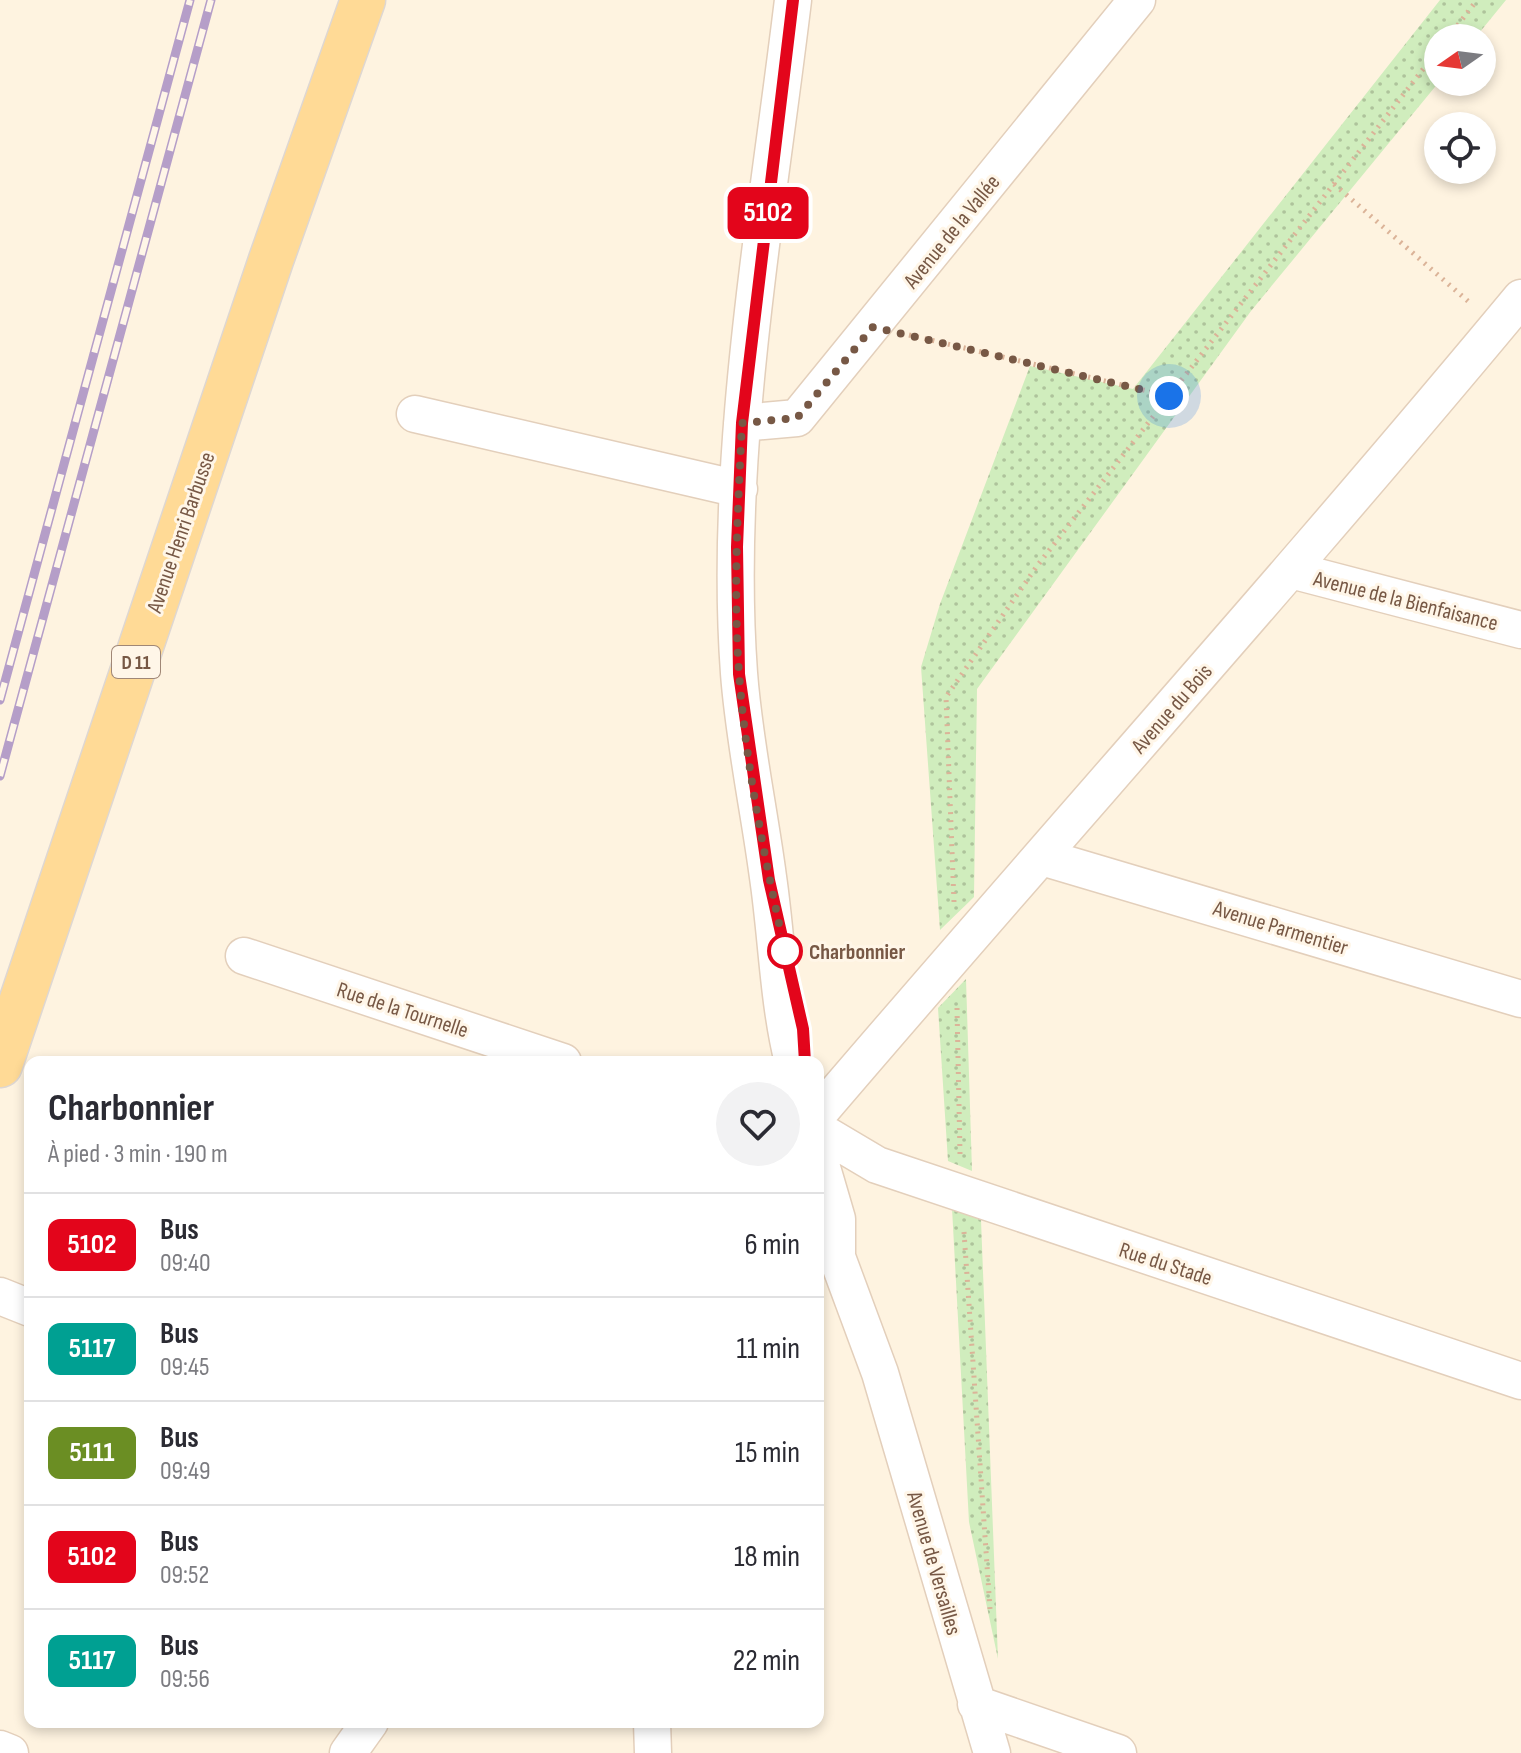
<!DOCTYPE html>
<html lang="fr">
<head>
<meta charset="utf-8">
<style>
	body { margin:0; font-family:"Sofia Sans Condensed",sans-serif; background:#f2f2f3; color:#2b2b33; height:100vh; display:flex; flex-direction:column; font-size:30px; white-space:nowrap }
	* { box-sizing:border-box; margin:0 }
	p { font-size:26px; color:#7c7c81 }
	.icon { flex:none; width:44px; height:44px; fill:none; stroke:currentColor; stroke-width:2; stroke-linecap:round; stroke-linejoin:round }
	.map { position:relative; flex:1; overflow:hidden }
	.side { position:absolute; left:24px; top:1056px; width:800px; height:672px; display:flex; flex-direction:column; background:#fff; border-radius:16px; box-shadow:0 4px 12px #0003 }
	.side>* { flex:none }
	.badge { padding:0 16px; border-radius:12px; font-size:28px; line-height:52px }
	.needle { width:52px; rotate:256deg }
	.tools { position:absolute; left:1424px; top:24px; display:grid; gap:16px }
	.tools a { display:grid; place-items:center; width:72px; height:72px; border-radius:50%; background:#fff; box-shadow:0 4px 12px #0003; font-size:40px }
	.you { position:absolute; width:40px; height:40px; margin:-20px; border:6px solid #fff; border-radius:50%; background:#1a73e8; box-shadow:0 0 0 12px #1a73e833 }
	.map>.badge { position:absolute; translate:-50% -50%; box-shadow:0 0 0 4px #fff }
	.round { display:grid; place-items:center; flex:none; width:84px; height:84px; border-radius:42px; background:#f2f2f3 }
	.summary { display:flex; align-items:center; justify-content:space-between; height:136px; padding:0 24px }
	h1 { font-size:38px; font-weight:700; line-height:60px }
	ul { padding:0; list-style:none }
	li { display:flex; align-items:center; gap:24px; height:104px; padding:0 24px; border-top:2px solid #e1e1e2 }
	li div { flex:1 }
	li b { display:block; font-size:30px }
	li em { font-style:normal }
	li .badge { min-width:88px; font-weight:700; text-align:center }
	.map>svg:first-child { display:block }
	.green { fill:url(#green-dots) }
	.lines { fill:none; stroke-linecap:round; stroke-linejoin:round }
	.minor-casing { stroke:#e3cfbb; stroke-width:39 }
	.major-casing { stroke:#ded7d2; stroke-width:47 }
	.path { stroke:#dbb398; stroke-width:5; stroke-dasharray:2 6; stroke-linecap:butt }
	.minor { stroke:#fff; stroke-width:36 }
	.major { stroke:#ffda96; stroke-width:44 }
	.rail-casing { stroke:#b59ec8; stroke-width:9 }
	.rail { stroke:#fff6e8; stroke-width:6; stroke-dasharray:18; stroke-linecap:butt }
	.line-casing { stroke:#fff; stroke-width:18 }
	.line { stroke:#e3051b; stroke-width:12 }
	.walk { stroke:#775845; stroke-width:8; stroke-dasharray:0 14.4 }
	.stop-dot { fill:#fff; stroke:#e3051b; stroke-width:4 }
	.labels { text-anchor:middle; stroke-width:6; stroke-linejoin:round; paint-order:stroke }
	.shield { fill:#fff6e8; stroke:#a08776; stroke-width:2 }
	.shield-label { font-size:20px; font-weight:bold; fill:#775845 }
	.street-label { font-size:22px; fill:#775845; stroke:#fff6e8 }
	.stop-label { font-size:22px; font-weight:bold; fill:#775845; stroke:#fff6e8; text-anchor:start }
</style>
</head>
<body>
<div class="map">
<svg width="1521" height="1753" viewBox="0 0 1521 1753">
	<defs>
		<pattern id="green-dots" width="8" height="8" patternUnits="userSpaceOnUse" patternTransform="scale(2)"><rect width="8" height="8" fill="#d0edbd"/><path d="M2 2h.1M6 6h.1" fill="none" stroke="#aec39b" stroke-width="1.8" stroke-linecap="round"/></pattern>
	</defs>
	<rect width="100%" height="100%" fill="#fef3e0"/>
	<!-- green -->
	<path class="green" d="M 1440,0 L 1506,0 L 1475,38 L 1438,38 L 1439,82 L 1251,311 L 977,689 L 974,897 L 940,930 L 921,667 L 940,604 L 1030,366 L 1133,389 Z
		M 966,979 L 972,1171 L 948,1161 L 938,1008 Z
		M 952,1208 L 981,1220 L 998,1659 L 969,1522 Z"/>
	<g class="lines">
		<!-- minor casing -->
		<g class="minor-casing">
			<path id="minor" d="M 793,0 C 767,217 723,455 739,673 C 744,741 759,809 768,877 C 777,938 778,1002 793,1062
				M 415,414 L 739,489
				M 742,423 L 797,418 L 1137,0
				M 1291,570 L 1521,630
				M 1042,857 L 1521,999
				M 244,956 L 563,1062
				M 818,1114 C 1051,841 1292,574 1521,298
				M 818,1130 L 877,1165 L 1521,1381
				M 818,1154 L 837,1219 L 837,1257 L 880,1373 L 992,1753
				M 0,1296 L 30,1308
				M 976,1704 L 1118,1753
				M 652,1722 L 653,1753
				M 0,1749 L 10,1753
				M 348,1753 L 370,1722"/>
		</g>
		<!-- major casing -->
		<g class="major-casing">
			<path id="major" d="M 0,1065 L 271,260 L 363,0"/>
		</g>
		<!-- path -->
		<path class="path" d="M 1448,38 L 1477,0
			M 1334,184 L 1470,303
			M 909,335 L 1169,396
			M 954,902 L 946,697 L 1037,566 L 1438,50
			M 957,1008 L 960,1154
			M 964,1232 L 990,1609"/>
		<!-- minor -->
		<use href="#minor" class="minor"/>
		<!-- major -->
		<use href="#major" class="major"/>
		<!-- rail casing -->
		<g class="rail-casing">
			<path id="rail" d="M 0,700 L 190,0
				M 0,776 L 211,0"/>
		</g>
		<!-- rail -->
		<use href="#rail" class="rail"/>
	</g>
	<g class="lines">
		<!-- line casing -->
		<g class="line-casing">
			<path id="line" d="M 793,0 L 742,423 L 737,547 L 739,674 L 769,880 L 803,1029 L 805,1062"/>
		</g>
		<!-- line -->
		<use href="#line" class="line"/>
		<!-- walk -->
		<path class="walk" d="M 785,951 C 765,860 746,766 739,673 C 733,590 738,506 742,423 L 797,418 L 873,327 L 1169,396"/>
	</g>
	<!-- markers -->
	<circle class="stop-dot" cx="785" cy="951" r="16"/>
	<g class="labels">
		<!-- shield labels -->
		<rect class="shield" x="112" y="646" width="48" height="32" rx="6"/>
		<g class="shield-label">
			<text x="136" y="669">D 11</text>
		</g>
		<!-- street labels -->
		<g class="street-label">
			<text transform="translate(951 231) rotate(-51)" y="8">Avenue de la Vallée</text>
			<text transform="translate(180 532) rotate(-71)" y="8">Avenue Henri Barbusse</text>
			<text transform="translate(1406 600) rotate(14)" y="8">Avenue de la Bienfaisance</text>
			<text transform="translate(1171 708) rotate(-49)" y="8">Avenue du Bois</text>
			<text transform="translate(1281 927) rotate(17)" y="8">Avenue Parmentier</text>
			<text transform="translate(403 1009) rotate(18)" y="8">Rue de la Tournelle</text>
			<text transform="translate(1166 1263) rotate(18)" y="8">Rue du Stade</text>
			<text transform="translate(935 1563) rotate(74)" y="8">Avenue de Versailles</text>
		</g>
		<!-- stop labels -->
		<g class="stop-label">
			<text x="809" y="959">Charbonnier</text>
		</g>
	</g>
</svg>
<div class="tools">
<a><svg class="needle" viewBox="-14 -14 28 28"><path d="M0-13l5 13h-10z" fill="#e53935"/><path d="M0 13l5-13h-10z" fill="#7c7c81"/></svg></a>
<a><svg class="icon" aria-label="locate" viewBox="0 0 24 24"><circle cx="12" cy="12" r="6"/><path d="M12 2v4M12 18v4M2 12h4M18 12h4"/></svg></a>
</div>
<div class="you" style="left:1169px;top:396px"></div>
<b class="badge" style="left:768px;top:213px;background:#e3051b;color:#fff">5102</b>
<section class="side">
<div class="summary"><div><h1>Charbonnier</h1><p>À pied · 3 min · 190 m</p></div><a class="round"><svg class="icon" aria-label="heart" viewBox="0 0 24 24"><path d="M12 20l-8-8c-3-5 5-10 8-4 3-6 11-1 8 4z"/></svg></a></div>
<ul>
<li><span class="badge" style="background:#e3051b;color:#fff">5102</span><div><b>Bus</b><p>09:40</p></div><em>6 min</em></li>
<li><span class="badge" style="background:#00a092;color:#fff">5117</span><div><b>Bus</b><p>09:45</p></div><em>11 min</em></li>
<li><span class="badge" style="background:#6b8e23;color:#fff">5111</span><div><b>Bus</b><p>09:49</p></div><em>15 min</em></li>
<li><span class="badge" style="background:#e3051b;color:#fff">5102</span><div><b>Bus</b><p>09:52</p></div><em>18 min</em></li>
<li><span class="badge" style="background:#00a092;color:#fff">5117</span><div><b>Bus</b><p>09:56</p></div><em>22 min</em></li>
</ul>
</section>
</div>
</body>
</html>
